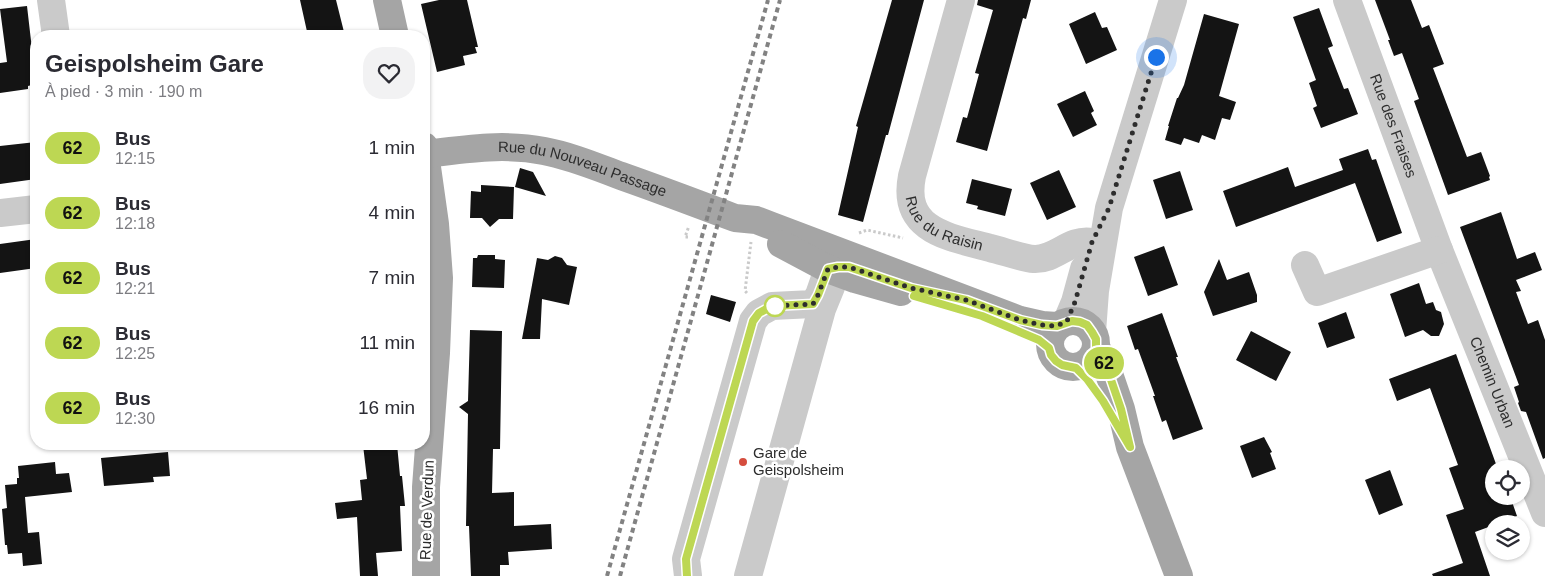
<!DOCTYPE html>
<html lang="fr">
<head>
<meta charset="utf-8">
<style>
	body { margin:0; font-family:Arial,sans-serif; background:#f2f2f3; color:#2b2b33; height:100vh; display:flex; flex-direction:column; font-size:19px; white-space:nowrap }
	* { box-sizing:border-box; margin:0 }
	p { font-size:16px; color:#7c7c81 }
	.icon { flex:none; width:28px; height:28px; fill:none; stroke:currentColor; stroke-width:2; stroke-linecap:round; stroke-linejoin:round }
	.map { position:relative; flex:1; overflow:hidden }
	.side { position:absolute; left:30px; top:30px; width:400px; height:420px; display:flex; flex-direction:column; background:#fff; border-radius:20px; box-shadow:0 1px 4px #0004 }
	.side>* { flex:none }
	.badge { padding:0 10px; border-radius:16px; font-size:18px; line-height:32px }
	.fabs { position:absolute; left:1485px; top:460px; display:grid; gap:10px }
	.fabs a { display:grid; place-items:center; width:45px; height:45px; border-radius:50%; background:#fff; box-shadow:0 1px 4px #0004; font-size:25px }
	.you { position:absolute; width:25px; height:25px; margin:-12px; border:4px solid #fff; border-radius:50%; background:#1a73e8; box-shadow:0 0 0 8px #1a73e833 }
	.map>.badge { position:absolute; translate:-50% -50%; box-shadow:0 0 0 2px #fff }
	.round { display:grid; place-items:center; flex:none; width:52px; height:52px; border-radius:20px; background:#f2f2f3 }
	.summary { display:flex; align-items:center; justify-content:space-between; height:85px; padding:0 15px }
	h1 { font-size:24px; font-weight:700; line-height:38px }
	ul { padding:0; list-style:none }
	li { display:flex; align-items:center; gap:15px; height:65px; padding:0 15px }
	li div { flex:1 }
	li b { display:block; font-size:19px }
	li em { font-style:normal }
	li .badge { min-width:55px; font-weight:700; text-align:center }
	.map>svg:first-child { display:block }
	.building { fill:#141414 }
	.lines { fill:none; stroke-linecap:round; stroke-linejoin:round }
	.path { stroke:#cacaca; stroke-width:3; stroke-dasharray:2.5 2.5; stroke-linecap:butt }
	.minor { stroke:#cacaca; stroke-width:28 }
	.major { stroke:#a5a5a5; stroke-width:28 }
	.rail { stroke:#828282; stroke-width:4; stroke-dasharray:5 4; stroke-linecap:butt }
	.line-casing { stroke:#fff; stroke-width:11 }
	.line { stroke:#bdd753; stroke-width:8 }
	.walk { stroke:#2d2d2d; stroke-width:5; stroke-dasharray:0 9 }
	.stop-dot { fill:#fff; stroke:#bdd753; stroke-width:2.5 }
	.poi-dot { fill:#d54d3e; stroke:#fff; stroke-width:2 }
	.labels { text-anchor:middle; stroke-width:5; stroke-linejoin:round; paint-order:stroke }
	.street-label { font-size:15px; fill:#2d2d2d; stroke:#fff }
	.poi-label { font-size:15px; fill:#2d2d2d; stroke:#fff; text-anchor:start }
</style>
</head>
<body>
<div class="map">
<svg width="1545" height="576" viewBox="0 0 1545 576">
	<rect width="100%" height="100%" fill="#fff"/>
	<!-- building -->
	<path class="building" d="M 300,0 L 336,0 L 345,36 L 308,36 Z
		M 439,0 L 467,0 L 478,47 L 475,47 L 477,53 L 463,56 L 465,65 L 437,72 L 421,4 Z
		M 892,0 L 924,0 L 888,135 L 886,135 L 863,222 L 838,215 L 858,127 L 856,126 Z
		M 978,0 L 1031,0 L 1026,19 L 1023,18 L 987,151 L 956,142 L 963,117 L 967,118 L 979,74 L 975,73 L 993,10 L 977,5 Z
		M 1375,0 L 1411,0 L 1422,28 L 1429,25 L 1444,64 L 1433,68 L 1467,157 L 1481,152 L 1490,176 L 1489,177 L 1490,180 L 1448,195 L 1414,101 L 1419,99 L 1402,53 L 1394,56 L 1388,40 L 1390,40 Z
		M 27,6 L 36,84 L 28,86 L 28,89 L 0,93 L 0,63 L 7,62 L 0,9 Z
		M 1319,8 L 1333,46 L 1328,48 L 1344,89 L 1348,88 L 1358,114 L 1321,128 L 1313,108 L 1317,106 L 1309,83 L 1316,80 L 1293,17 Z
		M 1095,12 L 1102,28 L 1107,27 L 1117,50 L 1086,64 L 1069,24 Z
		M 1204,14 L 1239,24 L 1219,96 L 1236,102 L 1230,120 L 1222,118 L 1215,140 L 1202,135 L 1199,143 L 1184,138 L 1181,145 L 1165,140 L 1169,126 L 1168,126 L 1177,98 L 1178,98 L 1184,85 Z
		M 1085,91 L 1094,111 L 1091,113 L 1097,125 L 1073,137 L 1057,104 Z
		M 36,142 L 36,179 L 0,184 L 0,146 Z
		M 1368,149 L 1372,160 L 1376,159 L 1402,233 L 1377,242 L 1355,183 L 1236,227 L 1223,191 L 1288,167 L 1295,187 L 1343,170 L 1339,159 Z
		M 520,168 L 533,172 L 546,196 L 515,187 Z
		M 1059,170 L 1076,207 L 1047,220 L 1030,183 Z
		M 1180,171 L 1193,210 L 1166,219 L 1153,180 Z
		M 972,179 L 1012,189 L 1005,216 L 977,209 L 978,206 L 966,203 Z
		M 481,185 L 514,187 L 513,219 L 499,219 L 490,227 L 482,218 L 470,218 L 471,191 L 481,192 Z
		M 1501,212 L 1517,259 L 1535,252 L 1542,270 L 1516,280 L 1521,291 L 1516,292 L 1528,324 L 1538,320 L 1545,340 L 1545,458 L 1543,459 L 1526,412 L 1521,411 L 1518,403 L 1519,402 L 1514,387 L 1519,385 L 1460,227 Z
		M 36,239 L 36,268 L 0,273 L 0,244 Z
		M 1164,246 L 1178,285 L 1148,296 L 1134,257 Z
		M 478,255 L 495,255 L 495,259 L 505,260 L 504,288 L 472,287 L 473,258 L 477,258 Z
		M 555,256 L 562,258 L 567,265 L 577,267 L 569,305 L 542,299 L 540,339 L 522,339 L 537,258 L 548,260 Z
		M 1219,259 L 1227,280 L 1249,272 L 1257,295 L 1257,302 L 1213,316 L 1204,292 Z
		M 1419,283 L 1426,304 L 1433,302 L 1436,310 L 1441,312 L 1444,324 L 1439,336 L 1431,336 L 1423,330 L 1405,337 L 1390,294 Z
		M 711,295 L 736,302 L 730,322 L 706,314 Z
		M 1346,312 L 1355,338 L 1327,348 L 1318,323 Z
		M 1162,313 L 1178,357 L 1176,357 L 1203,429 L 1173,440 L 1166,420 L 1162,422 L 1153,396 L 1155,396 L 1138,349 L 1135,350 L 1127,326 Z
		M 470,330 L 502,331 L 500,449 L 493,449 L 492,493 L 514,492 L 514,526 L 551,524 L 552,549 L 508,552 L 509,565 L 500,565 L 500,576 L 471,576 L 469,526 L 466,526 L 468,414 L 459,407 L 468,401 Z
		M 1251,331 L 1291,352 L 1276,381 L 1236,360 Z
		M 1456,354 L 1496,464 L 1498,464 L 1499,469 L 1494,469 L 1494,496 L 1510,496 L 1517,516 L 1494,524 L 1494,525 L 1475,532 L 1490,576 L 1433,576 L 1432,574 L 1463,563 L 1446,515 L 1464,509 L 1449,468 L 1458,465 L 1430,388 L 1397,401 L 1389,379 Z
		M 1264,437 L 1272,452 L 1270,453 L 1276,469 L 1252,478 L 1240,446 Z
		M 368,444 L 397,444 L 400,476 L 402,476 L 405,506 L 400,506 L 402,551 L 376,553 L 378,576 L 360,576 L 357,517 L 337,519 L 335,503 L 362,500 L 360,480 L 367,479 L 363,445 Z
		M 168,452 L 170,476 L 153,477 L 154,482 L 104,486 L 101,458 Z
		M 55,462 L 56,474 L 69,473 L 72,492 L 25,497 L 28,533 L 39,532 L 42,564 L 23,566 L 22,553 L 8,554 L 7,545 L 5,545 L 2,509 L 7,508 L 5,485 L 17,484 L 17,478 L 19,478 L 18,466 Z
		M 1390,470 L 1403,505 L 1379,515 L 1365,480 Z"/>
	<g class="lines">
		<!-- path -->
		<path class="path" d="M 859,233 L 867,230 L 903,238
			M 688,237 L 685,237 L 689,226
			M 747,293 L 745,291 L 751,242"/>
		<!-- minor -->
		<g class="minor">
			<path d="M 51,0 L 56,36"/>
			<path id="s1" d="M 961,0 L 912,176 C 901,231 949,237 990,248 C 1003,251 1022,258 1034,259 C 1056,260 1069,238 1092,242"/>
			<path id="s2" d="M 1347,0 L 1439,250 L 1545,513"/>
			<path d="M 0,213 L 36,209"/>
			<path d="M 1305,265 L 1317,292 L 1439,250"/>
			<path d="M 1067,321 L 1075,302 L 1084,269"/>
			<path d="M 1092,332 L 1095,291 L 1109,208 L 1173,0"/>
			<path d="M 688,576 L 686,559 L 753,321 L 759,313 L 772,306 L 813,304 L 819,295 L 828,269 L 837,267 L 852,268"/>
			<path d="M 748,576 L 822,309 L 831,287"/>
		</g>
		<!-- major -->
		<g class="major">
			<path d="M 387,0 L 395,36"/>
			<path d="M 424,146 L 435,224 L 439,278 L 436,353 L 426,487 L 426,576"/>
			<path id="s3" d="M 426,154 C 465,149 505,143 544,151 C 571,156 597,167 624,177 C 661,190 698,204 735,218 L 756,220 L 772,226 L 1020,320 L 1042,325 L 1057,326"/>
			<path d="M 781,244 L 828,269 L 855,279 L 901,292"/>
			<circle cx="1073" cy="344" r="23"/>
			<path d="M 1096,347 L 1108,371 L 1121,409 L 1130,447 L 1179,576"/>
		</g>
		<!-- rail -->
		<path class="rail" d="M 607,576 L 768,0
			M 620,576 L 780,0"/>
	</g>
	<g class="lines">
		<!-- line casing -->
		<g class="line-casing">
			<path id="line" d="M 687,576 L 686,559 L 753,321 L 759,313 L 772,306 L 813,304 L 818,295 L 828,269 L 838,267 L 849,267 L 911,288 L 966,300 L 1020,320 L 1042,325 L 1057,326 L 1072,321 L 1080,322 L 1087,325 L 1092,332 L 1096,339 L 1096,348 L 1108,371 L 1121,409 L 1130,447 L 1103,401 L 1087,379 L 1076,368 L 1062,365 L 1056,361 L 1051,355 L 1049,348 L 1039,340 L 982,316 L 914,296"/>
		</g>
		<!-- line -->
		<use href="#line" class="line"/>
		<!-- walk -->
		<path class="walk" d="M 775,306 L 772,306 L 813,304 L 818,295 L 828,269 L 838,267 L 849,267 L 911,288 L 966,300 L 1020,320 L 1042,325 L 1057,326 L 1067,321 L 1075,302 L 1092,242 L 1109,208 L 1156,57"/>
	</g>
	<!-- markers -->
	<circle class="stop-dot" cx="775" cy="306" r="10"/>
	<circle class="poi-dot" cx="743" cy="462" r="5"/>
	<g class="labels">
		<!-- street labels -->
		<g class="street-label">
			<text dy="5" stroke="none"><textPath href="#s2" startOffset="134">Rue des Fraises</textPath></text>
			<text dy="5" stroke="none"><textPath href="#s3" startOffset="160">Rue du Nouveau Passage</textPath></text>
			<text dy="5" stroke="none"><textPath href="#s1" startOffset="250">Rue du Raisin</textPath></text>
			<text dy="5" stroke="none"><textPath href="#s2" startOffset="409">Chemin Urban</textPath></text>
			<text transform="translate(427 510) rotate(-88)" y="5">Rue de Verdun</text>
		</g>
		<!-- poi labels -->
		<g class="poi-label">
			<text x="753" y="458">Gare de<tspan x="753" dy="17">Geispolsheim</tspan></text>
		</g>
	</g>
</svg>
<div class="fabs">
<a><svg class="icon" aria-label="locate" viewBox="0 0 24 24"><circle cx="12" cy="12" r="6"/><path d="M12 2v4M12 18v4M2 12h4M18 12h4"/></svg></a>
<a><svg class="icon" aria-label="layers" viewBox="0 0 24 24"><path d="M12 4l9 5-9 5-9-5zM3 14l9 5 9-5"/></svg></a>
</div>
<div class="you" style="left:1156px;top:57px"></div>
<b class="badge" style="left:1104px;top:363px;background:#bdd753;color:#111">62</b>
<section class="side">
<div class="summary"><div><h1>Geispolsheim Gare</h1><p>À pied · 3 min · 190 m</p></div><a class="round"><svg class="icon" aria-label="heart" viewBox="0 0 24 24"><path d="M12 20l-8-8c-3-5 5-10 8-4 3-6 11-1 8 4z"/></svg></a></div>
<ul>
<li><span class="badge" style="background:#bdd753;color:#111">62</span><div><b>Bus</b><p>12:15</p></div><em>1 min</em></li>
<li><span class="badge" style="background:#bdd753;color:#111">62</span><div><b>Bus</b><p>12:18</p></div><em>4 min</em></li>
<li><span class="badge" style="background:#bdd753;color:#111">62</span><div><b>Bus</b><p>12:21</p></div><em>7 min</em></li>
<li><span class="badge" style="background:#bdd753;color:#111">62</span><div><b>Bus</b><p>12:25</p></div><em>11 min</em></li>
<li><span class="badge" style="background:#bdd753;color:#111">62</span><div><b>Bus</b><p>12:30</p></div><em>16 min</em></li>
</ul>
</section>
</div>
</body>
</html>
